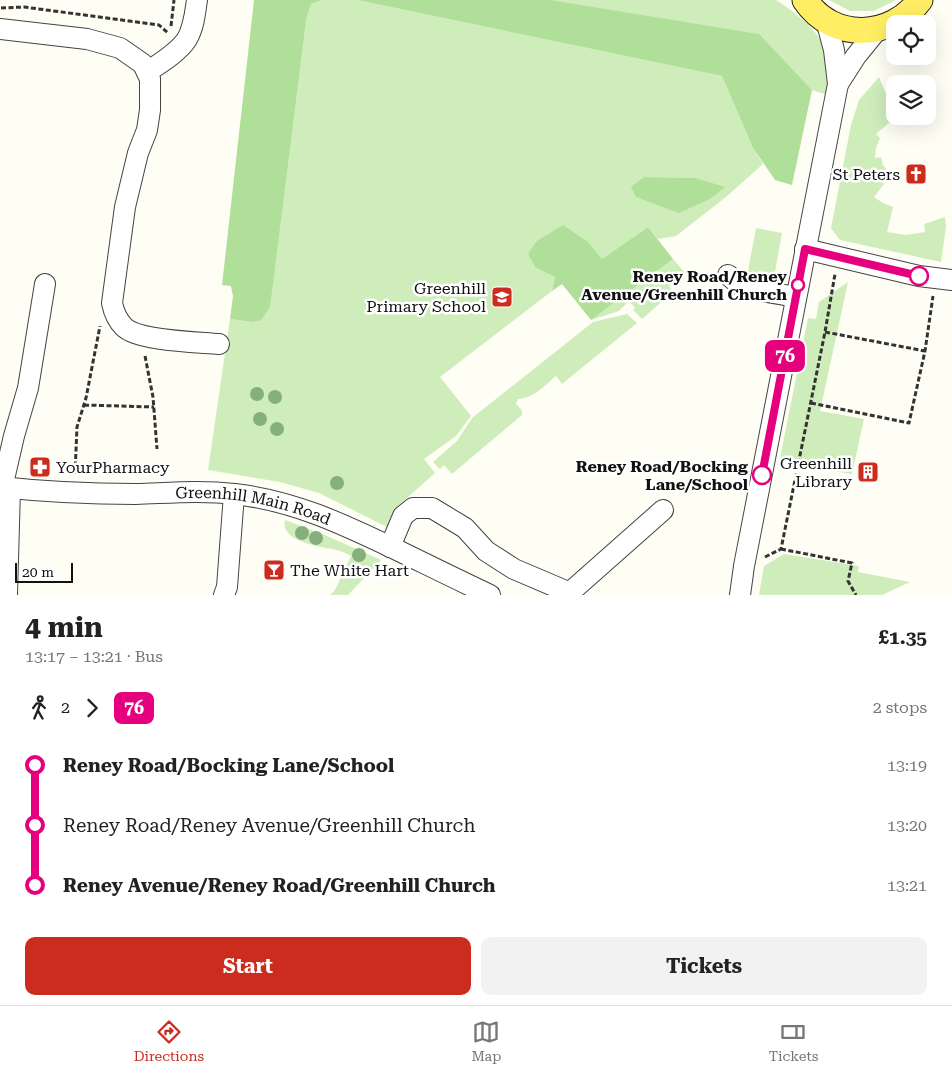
<!DOCTYPE html>
<html lang="en">
<head>
<meta charset="utf-8">
<style>
	body { margin:0; font-family:"Roboto Serif",serif; background:#f2f2f2; color:#222; height:100vh; display:flex; flex-direction:column; font-size:19px; white-space:nowrap }
	* { box-sizing:border-box; margin:0 }
	p { font-size:16px; color:#767676 }
	.icon { flex:none; width:28px; height:28px; fill:none; stroke:currentColor; stroke-width:2; stroke-linecap:round; stroke-linejoin:round }
	.map { position:relative; height:595px; overflow:hidden }
	.panel { display:flex; flex-direction:column; background:#fff; flex:1 }
	.panel>* { flex:none }
	.badge { padding:0 10px; border-radius:8px; font-size:18px; line-height:32px }
	.tools { position:absolute; left:886px; top:15px; display:grid; gap:10px }
	.tools a { display:grid; place-items:center; width:50px; height:50px; border-radius:10px; background:#fff; box-shadow:0 5px 20px #0002; font-size:25px }
	.scale { position:absolute; left:15px; bottom:12px; width:58px; box-sizing:border-box; padding-left:5px; border:2px solid #111; border-top:0; font-size:14px; line-height:18px; white-space:nowrap; color:#111; -webkit-text-stroke:4px #fff; paint-order:stroke }
	.map>.badge { position:absolute; translate:-50% -50%; box-shadow:0 0 0 2px #fff }
	.legs { display:flex; align-items:center; gap:8px; height:55px; padding:0 25px; font-size:16px }
	.legs p { margin-inline-start:auto }
	.headline { display:flex; align-items:center; justify-content:space-between; height:85px; padding:0 25px }
	h1 { font-size:28px; font-weight:700; line-height:38px }
	.button { display:flex; gap:10px; margin-top:auto; padding:10px 25px }
	.button a { flex:1; height:58px; border-radius:10px; background:#cc2c1d; color:#fff; font-size:20px; font-weight:700; line-height:58px; text-align:center }
	.button a+a { background:#f2f2f2; color:#222 }
	ul { padding:0 25px; list-style:none }
	li { display:flex; align-items:center; gap:18px; height:60px; font-size:19px }
	li i { display:grid; place-items:center; width:8px; height:100%; margin:0 6px; background:currentColor }
	li i::after { content:''; width:12px; height:12px; margin:-6px; border:4px solid; border-radius:50%; background:#fff }
	li p { margin-inline-start:auto }
	li:first-child i { background:linear-gradient(#0000 50%,currentColor 0) }
	li:last-child i { background:linear-gradient(currentColor 50%,#0000 0) }
	.tab-bar { display:flex; justify-content:space-around; align-items:center; height:70px; border-top:1px solid #e0e0e0; background:#fff; font-size:14px; color:#767676 }
	.tab-bar a { display:grid; justify-items:center; gap:2px }
	.tab-bar .active { color:#cc2c1d }
	.map>svg:first-child { display:block }
	.green { fill:#ceedba; fill-rule:evenodd }
	.forest { fill:#afdf98 }
	.lines { fill:none; stroke-linecap:round; stroke-linejoin:round }
	.minor-casing { stroke:#444; stroke-width:22 }
	.major-casing { stroke:#222; stroke-width:27 }
	.path { stroke:#333; stroke-width:3; stroke-dasharray:5 2.5; stroke-linecap:butt }
	.minor { stroke:#fff; stroke-width:20 }
	.major { stroke:#ffee64; stroke-width:25 }
	.tree { fill:#85af7d }
	.line-1-casing { stroke:#fff; stroke-width:11 }
	.line-1 { stroke:#e6007e; stroke-width:8 }
	.stop-1-dot { fill:#fff; stroke:#e6007e; stroke-width:2.5 }
	.labels { text-anchor:middle; stroke-width:5; stroke-linejoin:round; paint-order:stroke }
	.poi-label { font-size:16px; fill:#111; stroke:#fff; text-anchor:end }
	.stop-label { font-size:16px; font-weight:bold; fill:#111; stroke:#fff; text-anchor:end }
	.street-label { font-size:16px; fill:#111; stroke:#fff }
</style>
</head>
<body>
<div class="map">
<svg width="952" height="595" viewBox="0 0 952 595">
	<rect width="100%" height="100%" fill="#fffef4"/>
	<!-- green -->
	<path class="green" d="M 322,0 L 357,0 L 722,76 L 753,148 L 763,164 L 726,197 L 676,236 L 658,239 L 648,227 L 602,259 L 588,242 L 536,268 L 555,277 L 552,291 L 440,377 L 471,416 L 456,436 L 424,459 L 435,473 L 398,506 L 389,528 L 319,493 L 280,482 L 208,470 L 230,319 L 253,322 L 306,20 L 311,4 ZM 644,177 L 695,178 L 632,187 Z
		M 550,0 L 776,0 C 795,12 824,34 828,57 C 830,69 830,83 831,96 L 812,90 L 758,34 Z
		M 829,0 L 896,0 L 874,11 L 850,11 Z
		M 879,77 L 897,120 L 889,123 L 876,134 L 880,138 L 876,148 L 875,158 L 881,157 L 883,165 L 887,170 L 879,178 L 884,184 L 874,197 L 883,203 L 893,207 L 887,232 L 906,235 L 925,232 L 924,224 L 945,217 L 946,227 L 941,262 L 840,240 L 831,228 L 851,125 L 859,100 Z
		M 756,228 L 782,233 L 772,289 L 749,281 L 747,276 Z
		M 673,259 L 685,273 L 669,286 L 673,292 L 642,319 L 633,310 L 635,308 L 629,301 L 619,311 L 591,320 Z
		M 848,282 L 820,411 L 864,419 L 852,474 L 779,463 L 808,318 L 816,319 L 819,302 Z
		M 627,314 L 637,323 L 562,384 L 556,376 C 544,386 534,398 518,399 L 516,404 L 522,410 L 522,415 L 452,474 L 444,465 L 440,469 L 433,462 L 457,441 L 472,418 L 593,322 Z
		M 285,520 L 327,536 L 381,560 L 348,595 L 330,595 L 335,590 L 351,556 C 347,554 342,551 337,550 C 323,547 279,542 285,520 Z
		M 784,554 L 859,566 L 858,572 L 910,582 L 882,595 L 759,595 L 764,566 Z"/>
	<!-- forest -->
	<path class="forest" d="M 254,0 L 322,0 L 311,4 L 306,20 L 270,307 L 261,320 L 253,322 L 230,319 L 233,296 L 231,286 L 222,285 Z
		M 357,0 L 551,0 L 759,34 L 812,90 L 792,185 L 775,180 L 753,148 L 722,76 Z
		M 644,177 L 695,178 L 725,187 L 710,199 L 679,213 L 636,197 L 631,187 Z
		M 563,225 L 588,242 L 602,259 L 648,227 L 673,259 L 591,320 L 562,284 L 552,291 L 555,277 L 536,268 L 528,254 L 537,241 Z"/>
	<g class="lines">
		<!-- minor casing -->
		<g class="minor-casing">
			<g id="minor">
				<path d="M 0,29 L 87,39 L 120,48 L 143,64 L 150,79 L 150,110 L 147,130 L 138,153 L 125,207 L 112,303 C 114,313 117,320 124,327 C 138,341 198,342 219,344"/>
				<path d="M 147,72 C 159,64 179,52 187,39 C 194,27 195,13 197,0"/>
				<path d="M 838,84 L 856,56 L 878,29"/>
				<path d="M 805,249 L 919,276 L 952,280"/>
				<path d="M 728,275 L 740,285 L 751,289 L 796,297"/>
				<path id="s1" d="M 0,487 C 45,492 90,494 136,494 C 169,493 201,490 234,494 C 292,500 343,524 395,549 C 426,564 458,580 490,595"/>
				<path d="M 2,488 L 14,436 L 28,388 L 45,284"/>
				<path d="M 390,547 L 403,516 L 413,508 L 432,508 L 465,528 L 486,551 L 514,569 L 568,592"/>
				<path d="M 7,595 L 10,489"/>
				<path d="M 224,595 L 227,587 L 234,494"/>
				<path d="M 567,595 L 663,510"/>
				<path d="M 740,595 L 744,566 L 838,84 L 834,50 L 826,20"/>
			</g>
		</g>
		<!-- major casing -->
		<g class="major-casing">
			<path id="major" d="M 805,0 C 833,42 892,39 920,0"/>
		</g>
		<!-- path -->
		<path class="path" d="M 1,8 L 24,7 L 159,25 L 168,33
			M 171,26 L 174,0
			M 825,332 L 925,351
			M 145,356 L 153,397 L 157,449
			M 811,403 L 909,423 L 925,351 L 933,296
			M 84,405 L 154,407
			M 75,474 L 77,427 L 86,398 L 100,326
			M 781,549 L 852,563 L 848,581 L 856,595
			M 765,557 L 781,549 L 825,332 L 835,274"/>
		<!-- minor -->
		<use href="#minor" class="minor"/>
		<!-- major -->
		<use href="#major" class="major"/>
	</g>
	<!-- trees -->
	<g class="tree">
		<circle cx="257" cy="394" r="7"/>
		<circle cx="275" cy="397" r="7"/>
		<circle cx="260" cy="419" r="7"/>
		<circle cx="277" cy="429" r="7"/>
		<circle cx="337" cy="483" r="7"/>
		<circle cx="302" cy="533" r="7"/>
		<circle cx="316" cy="538" r="7"/>
		<circle cx="359" cy="555" r="7"/>
	</g>
	<g class="lines">
		<!-- line-1 casing -->
		<g class="line-1-casing">
			<path id="line-1" d="M 762,475 L 805,249 L 919,276"/>
		</g>
		<!-- line-1 -->
		<use href="#line-1" class="line-1"/>
	</g>
	<!-- icons -->
	<defs>
		<g id="church-square" transform="scale(1.125)"><rect x="-9" y="-9" width="18" height="18" rx="4" fill="#cc2c1d" stroke="#fff"/><path d="M-1.2-6h2.4v3.5h3.3v2.4h-3.3V6h-2.4V-.1h-3.3v-2.4h3.3Z" fill="#fff"/></g>
		<g id="school-square" transform="scale(1.125)"><rect x="-9" y="-9" width="18" height="18" rx="4" fill="#cc2c1d" stroke="#fff"/><path d="M0-5L7-2L0 1L-7-2ZM-4 1L0 2.5L4 1V4Q0 6-4 4Z" fill="#fff"/></g>
		<g id="pharmacy-square" transform="scale(1.125)"><rect x="-9" y="-9" width="18" height="18" rx="4" fill="#cc2c1d" stroke="#fff"/><path d="M-2-6h4v4h4v4h-4v4h-4v-4h-4v-4h4Z" fill="#fff"/></g>
		<g id="building-square" transform="scale(1.125)"><rect x="-9" y="-9" width="18" height="18" rx="4" fill="#cc2c1d" stroke="#fff"/><path d="M-4-6H4V6H1V3H-1V6H-4ZM-2.5-4.3h1.7v1.8h-1.7ZM.8-4.3h1.7v1.8H.8ZM-2.5-1h1.7V.8h-1.7ZM.8-1h1.7V.8H.8Z" fill="#fff"/></g>
		<g id="bar-square" transform="scale(1.125)"><rect x="-9" y="-9" width="18" height="18" rx="4" fill="#cc2c1d" stroke="#fff"/><path d="M-6-5H6L.8 .8V4.5H3.5V6h-7V4.5H-.8V.8Z" fill="#fff"/></g>
	</defs>
	<g fill-rule="evenodd">
		<use href="#church-square" x="916" y="174"/>
		<use href="#school-square" x="502" y="297"/>
		<use href="#pharmacy-square" x="40" y="467"/>
		<use href="#building-square" x="868" y="472"/>
		<use href="#bar-square" x="274" y="570"/>
	</g>
	<!-- markers -->
	<g class="stop-1-dot">
		<circle cx="919" cy="276" r="9"/>
		<circle cx="798" cy="285" r="6"/>
		<circle cx="762" cy="475" r="9"/>
	</g>
	<g class="labels">
		<!-- poi labels -->
		<g class="poi-label">
			<text x="900" y="180">St Peters</text>
			<text x="486" y="294">Greenhill<tspan x="486" dy="18">Primary School</tspan></text>
			<text x="852" y="469">Greenhill<tspan x="852" dy="18">Library</tspan></text>
			<text x="56" y="473" text-anchor="start">YourPharmacy</text>
			<text x="290" y="576" text-anchor="start">The White Hart</text>
		</g>
		<!-- stop labels -->
		<g class="stop-label">
			<text x="787" y="282">Reney Road/Reney<tspan x="787" dy="18">Avenue/Greenhill Church</tspan></text>
			<text x="748" y="472">Reney Road/Bocking<tspan x="748" dy="18">Lane/School</tspan></text>
		</g>
		<!-- street labels -->
		<g class="street-label">
			<text dy="6" stroke="none"><textPath href="#s1" startOffset="255">Greenhill Main Road</textPath></text>
		</g>
	</g>
</svg>
<div class="tools">
<a><svg class="icon" aria-label="locate" viewBox="0 0 24 24"><circle cx="12" cy="12" r="6"/><path d="M12 2v4M12 18v4M2 12h4M18 12h4"/></svg></a>
<a><svg class="icon" aria-label="layers" viewBox="0 0 24 24"><path d="M12 4l9 5-9 5-9-5zM3 14l9 5 9-5"/></svg></a>
</div>
<div class="scale">20 m</div>
<b class="badge" style="left:785px;top:356px;background:#e6007e;color:#fff">76</b>
</div>
<section class="panel">
<div class="headline"><div><h1>4 min</h1><p>13:17 – 13:21 · Bus</p></div><b>£1.35</b></div>
<div class="legs"><svg class="icon" aria-label="walk" viewBox="0 0 24 24"><circle cx="13" cy="4" r="2"/><path d="M13 8l-2 6 4 7M11 14l-3 7M7 12l3-4h3l4 4"/></svg>2<svg class="icon" aria-label="forward" viewBox="0 0 24 24"><path d="M9 5l7 7-7 7"/></svg><b class="badge" style="background:#e6007e;color:#fff">76</b><p>2 stops</p></div>
<ul>
<li><i style="color:#e6007e"></i><b>Reney Road/Bocking Lane/School</b><p>13:19</p></li>
<li><i style="color:#e6007e"></i><span>Reney Road/Reney Avenue/Greenhill Church</span><p>13:20</p></li>
<li><i style="color:#e6007e"></i><b>Reney Avenue/Reney Road/Greenhill Church</b><p>13:21</p></li>
</ul>
<div class="button"><a>Start</a><a>Tickets</a></div>
</section>
<nav class="tab-bar">
<a class="active"><svg class="icon" aria-label="directions" viewBox="0 0 24 24"><path d="M12 3l9 9-9 9-9-9zM9 14v-3h6M13 9l2 2-2 2"/></svg>Directions</a>
<a><svg class="icon" aria-label="map" viewBox="0 0 24 24"><path d="M3 6l6-2 6 2 6-2v14l-6 2-6-2-6 2zM9 4v14M15 6v14"/></svg>Map</a>
<a><svg class="icon" aria-label="tickets" viewBox="0 0 24 24"><path d="M3 7h18v10H3zM15 7v10"/></svg>Tickets</a>
</nav>
</body>
</html>
